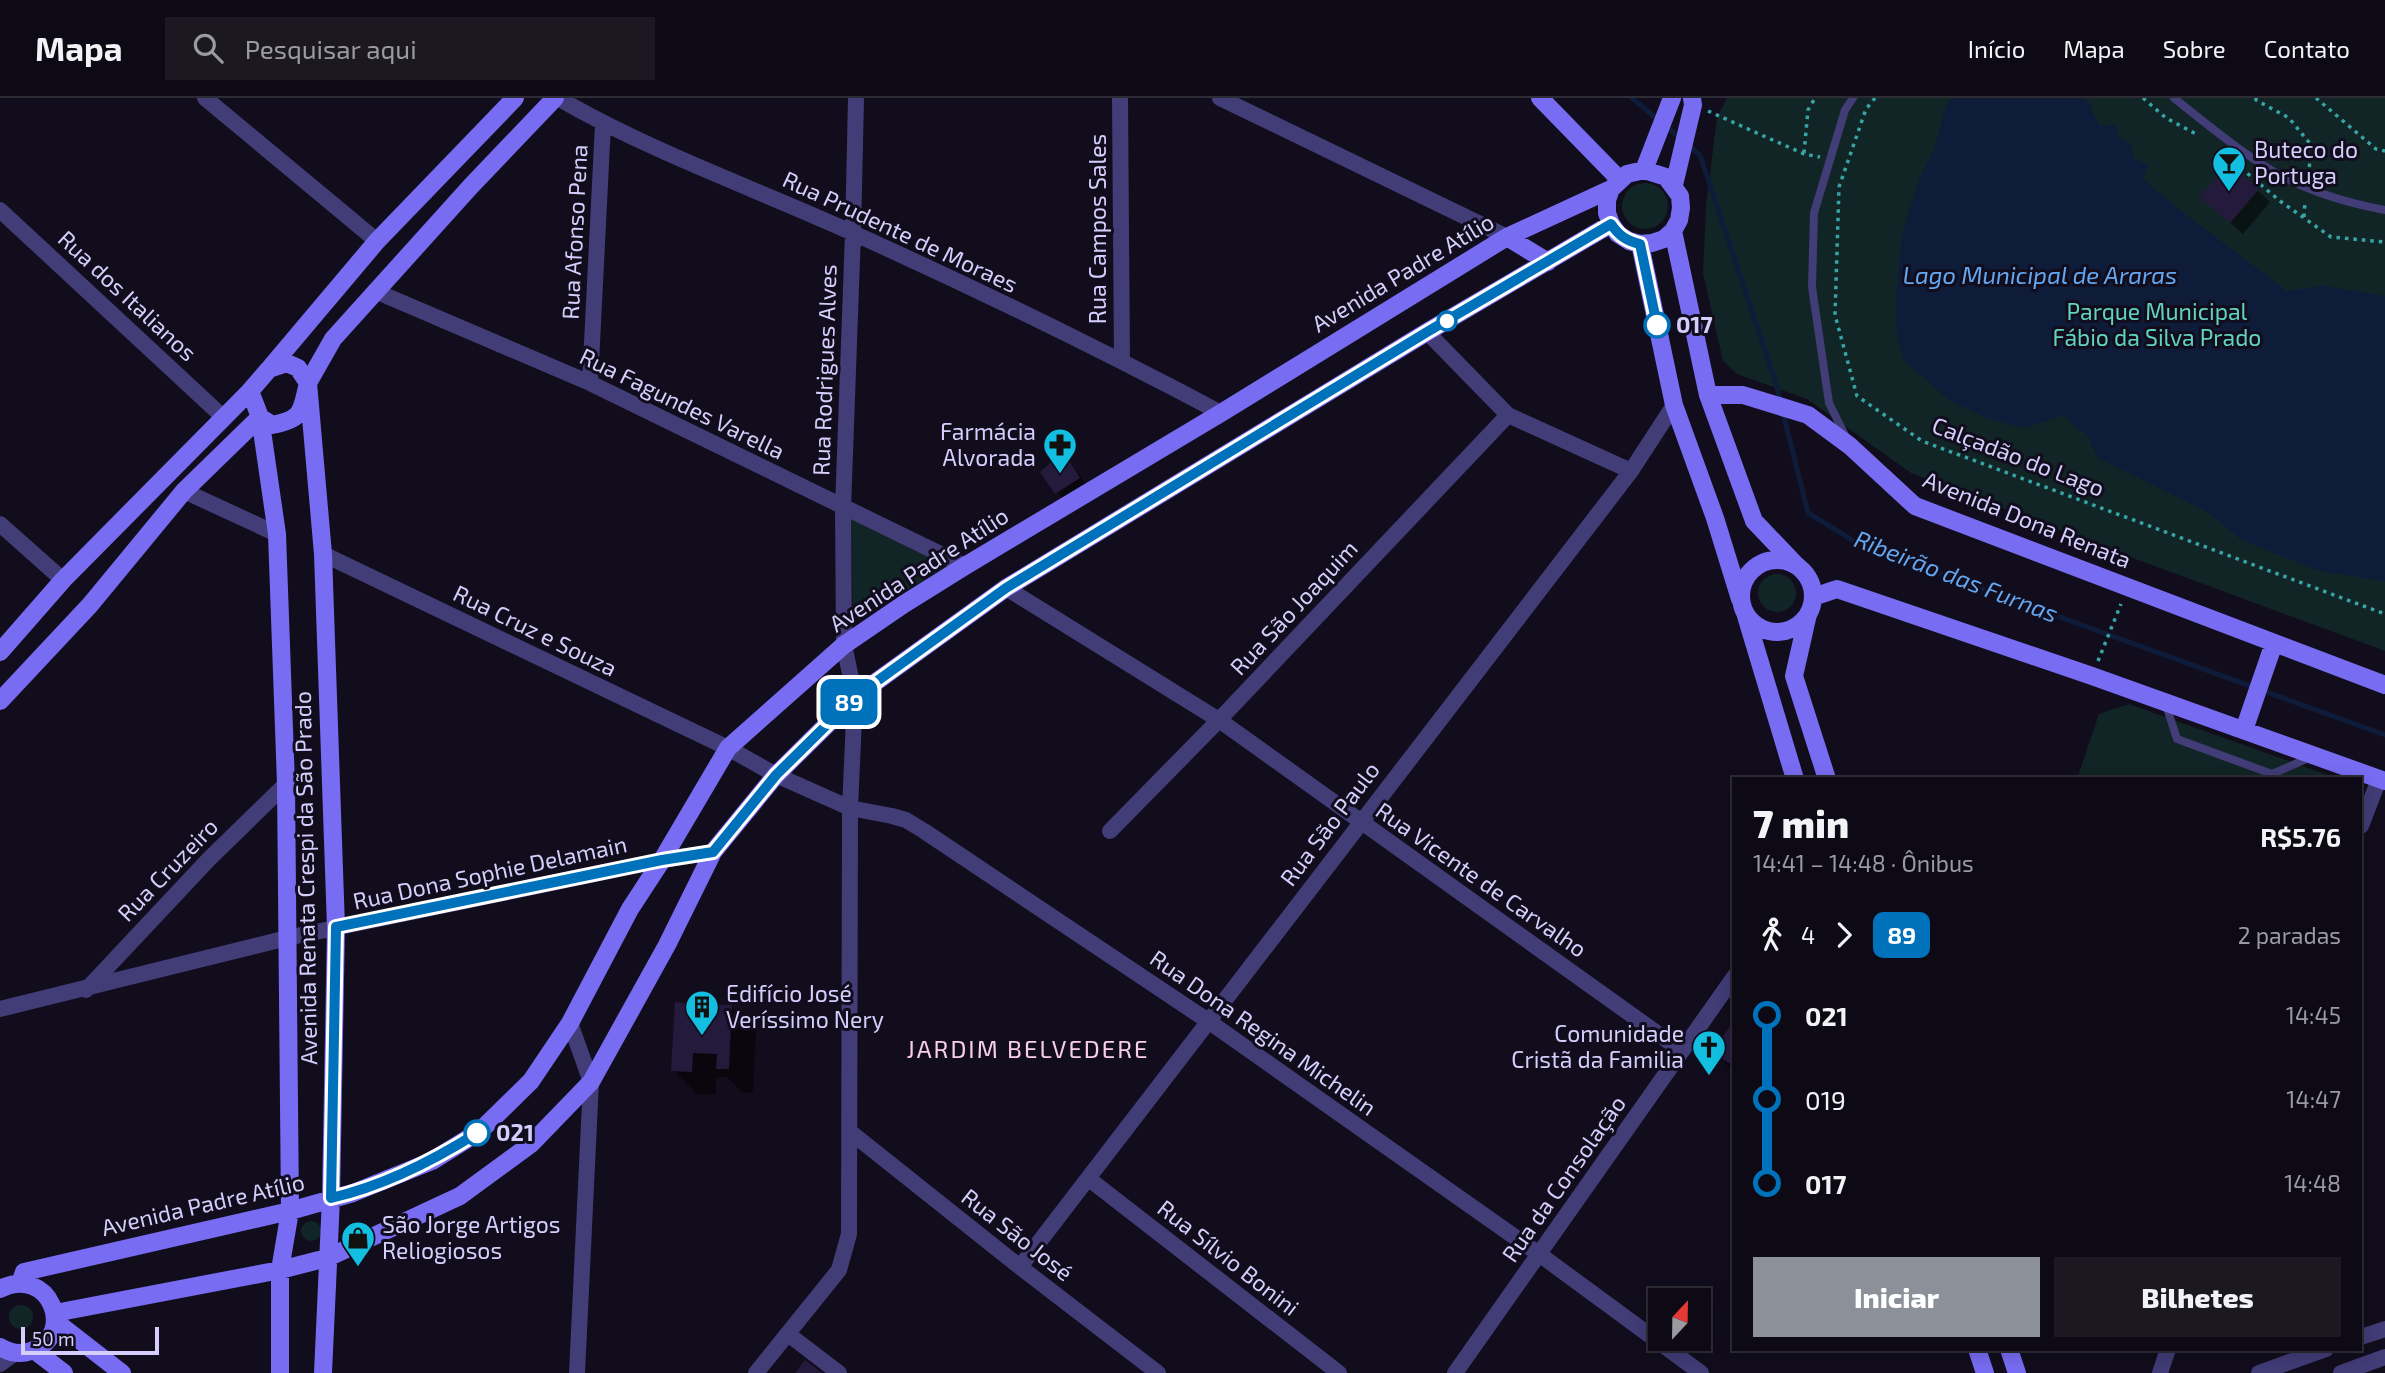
<!DOCTYPE html>
<html lang="pt">
<head>
<meta charset="utf-8">
<style>
	body { margin:0; font-family:"Exo 2",sans-serif; background:#1b1822; color:#f1f3f6; height:100vh; display:flex; flex-direction:column; font-size:26px; white-space:nowrap }
	* { box-sizing:border-box; margin:0 }
	p { font-size:23px; color:#9a9aa0 }
	.icon { flex:none; width:38px; height:38px; fill:none; stroke:currentColor; stroke-width:2; stroke-linecap:round; stroke-linejoin:round }
	.map { position:relative; flex:1; overflow:hidden }
	.panel { position:absolute; left:1732px; top:679px; width:630px; height:574px; display:flex; flex-direction:column; background:#0d0a15; border-radius:0px; box-shadow:0 4px 18px #0003,0 0 0 2px #2d2b34 }
	.panel>* { flex:none }
	.badge { padding:0 14px; border-radius:10px; font-size:24px; line-height:46px }
	.needle { width:46px; rotate:22deg }
	.tools { position:absolute; left:1648px; top:1190px; display:grid; gap:14px }
	.tools a { display:grid; place-items:center; width:63px; height:63px; border-radius:0px; background:#0d0a15; box-shadow:0 4px 18px #0003,0 0 0 2px #2d2b34; font-size:35px }
	.scale { position:absolute; left:21px; bottom:18px; width:138px; box-sizing:border-box; padding-left:7px; border:4px solid #d5cdfb; border-top:0; font-size:19px; line-height:24px; white-space:nowrap; color:#d5cdfb; -webkit-text-stroke:5px #110d1c; paint-order:stroke }
	.map>.badge { position:absolute; translate:-50% -50%; box-shadow:0 0 0 4px #fff }
	.legs { display:flex; align-items:center; gap:10px; height:77px; padding:0 21px; font-size:23px }
	.legs p { margin-inline-start:auto }
	.summary { display:flex; align-items:center; justify-content:space-between; height:119px; padding:0 21px }
	h1 { font-size:38px; font-weight:800; line-height:52px }
	.action { display:flex; gap:14px; margin-top:auto; padding:14px 21px }
	.action a { flex:1; height:80px; border-radius:0px; background:#8c9099; color:#fff; font-size:28px; font-weight:800; line-height:80px; text-align:center }
	.action a+a { background:#1b1822; color:#f1f3f6 }
	ul { padding:0 21px; list-style:none }
	li { display:flex; align-items:center; gap:24px; height:84px; font-size:26px }
	li i { display:grid; place-items:center; width:10px; height:100%; margin:0 9px; background:currentColor }
	li i::after { content:''; width:18px; height:18px; margin:-9px; border:5px solid; border-radius:50%; background:#0d0a15 }
	li p { margin-inline-start:auto }
	li:first-child i { background:linear-gradient(#0000 50%,currentColor 0) }
	li:last-child i { background:linear-gradient(currentColor 50%,#0000 0) }
	header { display:flex; align-items:center; gap:42px; box-sizing:border-box; height:98px; padding:0 35px; background:#0d0a15; border-bottom:2px solid #2d2b34 }
	header strong { font-size:33px }
	nav { display:flex; gap:38px; margin-inline-start:auto; font-size:24px }
	.search { width:490px; height:63px; background:#1b1822; display:flex; align-items:center; gap:18px; box-sizing:border-box; padding:0 24px; border-radius:0px; color:#9a9aa0; font-size:26px }
	.map>svg:first-child { display:block }
	.green { fill:#112526 }
	.water { fill:#0e1c3a }
	.shadow { fill:#0007 }
	.lines { fill:none; stroke-linecap:round; stroke-linejoin:round }
	.stream { stroke:#0e1c3a; stroke-width:5 }
	.building { fill:#241b3c }
	.path { stroke:#37a4a5; stroke-width:3.5; stroke-dasharray:3.5 5; stroke-linecap:butt }
	.lane { stroke:#423c77; stroke-width:8 }
	.street { stroke:#423c77; stroke-width:16 }
	.secondary { stroke:#786cf3; stroke-width:18 }
	.line-1-casing { stroke:#fff; stroke-width:16 }
	.line-1 { stroke:#0072bc; stroke-width:10 }
	.stop-1-dot { fill:#fff; stroke:#0072bc; stroke-width:3.5 }
	.labels { text-anchor:middle; stroke-width:6; stroke-linejoin:round; paint-order:stroke }
	.poi-label { font-size:23px; fill:#d5cdfb; stroke:#110d1c; text-anchor:start }
	.street-label { font-size:23px; fill:#d5cdfb; stroke:#110d1c }
	.park-label { font-size:23px; fill:#60d4be; stroke:#110d1c }
	.stop-label { font-size:23px; font-weight:bold; fill:#d5cdfb; stroke:#110d1c; text-anchor:start }
	.water-label { font-size:24px; font-style:italic; fill:#63a7f2; stroke:#110d1c }
	.neighbourhood-label { font-size:24px; letter-spacing:2px; fill:#fbcee8; stroke:#110d1c }
</style>
</head>
<body>
<header>
<strong>Mapa</strong>
<div class="search"><svg class="icon" aria-label="search" viewBox="0 0 24 24"><circle cx="10" cy="10" r="6"/><path d="M15 15l6 6"/></svg>Pesquisar aqui</div>
<nav><a>Início</a><a>Mapa</a><a>Sobre</a><a>Contato</a></nav>
</header>
<div class="map">
<svg width="2385" height="1275" viewBox="0 0 2385 1275">
	<rect width="100%" height="100%" fill="#110d1c"/>
	<!-- green -->
	<path class="green" d="M 1727,0 L 2385,0 L 2385,553 L 2095,446 L 1911,375 L 1807,301 L 1737,276 L 1723,263 L 1703,175 L 1706,108 L 1717,20 Z
		M1622 108a23 23 0 1 1 46 0a23 23 0 1 1-46 0Z
		M 851,421 L 948,468 L 853,524 Z
		M1758 495a19 19 0 1 1 38 0a19 19 0 1 1-38 0Z
		M 2129,606 L 2339,681 L 2077,681 L 2099,616 Z
		M301 1133a10 10 0 1 1 20 0a10 10 0 1 1-20 0Z
		M9 1219a12 12 0 1 1 24 0a12 12 0 1 1-24 0Z"/>
	<!-- water -->
	<path class="water" d="M 1951,0 L 2081,0 L 2089,4 L 2094,18 L 2100,28 L 2115,27 L 2119,40 L 2131,45 L 2133,60 L 2149,67 L 2143,81 L 2177,110 L 2287,193 L 2324,188 L 2385,198 L 2385,483 L 2319,473 L 2240,441 L 2208,414 L 2098,360 L 2086,335 L 2076,329 L 2064,317 L 2025,330 L 1989,321 L 1949,302 L 1904,262 L 1897,237 L 1896,203 L 1902,136 L 1919,82 L 1935,49 L 1945,11 Z"/>
	<!-- shadow -->
	<path class="shadow" d="M 2258,93 L 2270,104 L 2243,136 L 2201,99 Z
		M 1063,355 L 1087,388 L 1064,402 L 1057,394 Z
		M 694,907 L 710,924 L 717,924 L 732,909 L 756,933 L 753,995 L 742,994 L 727,979 L 716,979 L 716,997 L 697,996 L 673,972 Z
		M 1734,925 L 1734,973 L 1713,955 Z"/>
	<g class="lines">
		<!-- stream -->
		<path class="stream" d="M 1632,0 L 1681,41
			M 1688,47 L 1700,57 L 1775,282 L 1781,306
			M 1783,315 L 1808,415 L 1859,446 L 2385,637"/>
	</g>
	<!-- building -->
	<path class="building" d="M 2230,67 L 2259,91 L 2230,125 L 2199,99 Z
		M 1063,353 L 1080,380 L 1055,396 L 1040,374 Z
		M 675,904 L 695,906 L 694,921 L 715,922 L 716,907 L 732,907 L 729,971 L 716,971 L 717,956 L 693,955 L 692,974 L 671,973 Z
		M 1734,922 L 1734,968 L 1711,955 Z
		M 805,1262 L 822,1275 L 795,1275 Z"/>
	<g class="lines">
		<!-- path -->
		<path class="path" d="M 1875,0 L 1866,11 L 1839,89 L 1835,217 L 1857,298 L 1922,343 L 2385,516
			M 2143,0 L 2166,20 L 2196,36
			M 2256,0 L 2256,2 L 2289,20 L 2312,48 L 2308,78
			M 2316,0 L 2376,51 L 2385,53
			M 1708,13 L 1804,56 L 1820,59
			M 1804,55 L 1808,12 L 1815,0
			M 2241,70 L 2280,103 L 2331,139 L 2385,144
			M 2304,119 L 2305,103
			M 2098,563 L 2121,506"/>
		<!-- lane -->
		<path class="lane" d="M 2174,0 C 2202,22 2230,46 2260,65 C 2297,90 2342,104 2385,112
			M 1846,339 L 1829,305 L 1812,189 L 1814,115 L 1845,12 L 1853,0
			M 2166,607 L 2177,641 L 2272,676 L 2311,659"/>
		<!-- street -->
		<path class="street" d="M 205,0 L 377,143
			M 558,0 C 651,54 754,90 853,135 C 977,191 1100,251 1221,315
			M 1120,0 L 1122,263
			M 1220,0 L 1507,139
			M 0,112 L 223,319
			M 375,193 L 590,285 L 965,468
			M 1427,234 L 1508,317 L 1631,373
			M 590,285 L 603,26
			M 184,393 L 277,436
			M 0,426 L 63,482
			M 323,456 L 728,650 L 776,677 L 850,710 L 892,718 L 906,722 L 924,733 L 1208,923 L 1539,1156 L 1701,1275
			M 1006,490 L 1219,622 L 1682,953
			M 2361,728 L 2379,681
			M 1110,733 L 1219,622 L 1508,317
			M 86,892 L 209,761 L 286,686
			M 0,911 L 287,840 L 662,762 L 713,754
			M 570,925 L 591,984 L 577,1275
			M 849,1033 L 1020,1169 L 1158,1275
			M 1089,1081 L 1339,1275
			M 1020,1169 L 1631,373 L 1674,307
			M 788,1236 L 839,1275
			M 2361,1239 L 2385,1231
			M 0,1266 L 15,1255
			M 756,1275 L 839,1172 L 849,1136 L 850,710 L 855,599 L 844,547 L 843,410 L 853,135 L 856,0
			M 1455,1275 L 1734,879
			M 2160,1275 L 2168,1251
			M 2259,1275 L 2326,1251
			M 2341,1275 L 2385,1259"/>
		<!-- secondary -->
		<path class="secondary" d="M 1540,0 L 1619,81
			M 1644,72 L 1672,0
			M 1674,87 L 1693,7 L 1692,0
			M 1673,133 L 1708,297 L 1754,423 L 1796,467
			M 1507,139 L 1548,164
			M 1640,146 L 1674,307 L 1715,420 L 1740,501
			M 287,265 L 298,270 L 308,285 C 301,313 304,321 272,327 L 260,319 L 250,293 L 269,271 Z
			M 269,271 L 377,143 L 515,0
			M 1708,297 L 1743,297 L 1808,317 L 1850,348 L 1915,408 L 2385,587
			M 260,319 L 277,436 L 286,686 L 290,1113 L 280,1172 L 280,1275
			M1741 498a36 36 0 1 1 72 0a36 36 0 1 1-72 0Z
			M 1813,499 L 1837,491 L 2092,578 L 2385,683
			M 1808,516 L 1794,578 L 1827,681
			M 1746,518 L 1795,681
			M 0,554 L 63,482 L 250,293
			M 0,603 L 90,507 L 184,393 L 260,319
			M 2244,632 L 2274,545
			M 20,1185 L 24,1174 L 290,1113 L 353,1095 L 432,1063 L 480,1033 L 531,983 L 570,925 L 630,811 L 662,762 L 728,650 L 844,547 L 904,506 L 965,468 L 1221,315 L 1507,139 L 1611,91 L 1627,76 L 1644,72 L 1666,79 L 1680,98 L 1681,110 L 1679,122 L 1673,133 L 1664,141 L 1652,145 L 1640,146 L 1629,143 L 1618,136 L 1611,126 L 1607,115 L 1607,102 L 1611,91
			M 0,1191 C 49,1166 78,1237 31,1253 C 20,1257 10,1255 0,1249
			M 55,1215 L 280,1172 L 327,1160 L 460,1098 L 531,1046 L 591,984 L 667,847 L 713,754 L 776,677 L 855,599 L 1006,490 L 1427,234 L 1611,126
			M 55,1223 L 122,1275
			M 1977,1251 L 1985,1275
			M 2009,1251 L 2017,1275
			M 34,1252 L 64,1275
			M 323,1275 L 331,1100 L 336,829 L 323,456 L 308,285 L 333,241 L 471,88 L 555,0"/>
	</g>
	<g class="lines">
		<!-- line-1 casing -->
		<g class="line-1-casing">
			<path id="line-1" d="M 477,1035 C 431,1064 383,1088 331,1100 L 336,829 L 662,762 L 713,754 L 776,677 L 855,599 L 1006,490 L 1427,234 L 1611,126 C 1619,138 1627,143 1640,146 L 1657,227"/>
		</g>
		<!-- line-1 -->
		<use href="#line-1" class="line-1"/>
	</g>
	<!-- icons -->
	<defs>
		<g id="bar-pin" transform="scale(1.75)"><path d="M0 17L-7.5 6A9.5 9.5 0 1 1 7.5 6Z" fill="#13bfe1" stroke="#110d1c"/><path d="M-6-5H6L.8 .8V4.5H3.5V6h-7V4.5H-.8V.8Z" fill="#111"/></g>
		<g id="pharmacy-pin" transform="scale(1.75)"><path d="M0 17L-7.5 6A9.5 9.5 0 1 1 7.5 6Z" fill="#13bfe1" stroke="#110d1c"/><path d="M-2-6h4v4h4v4h-4v4h-4v-4h-4v-4h4Z" fill="#111"/></g>
		<g id="building-pin" transform="scale(1.75)"><path d="M0 17L-7.5 6A9.5 9.5 0 1 1 7.5 6Z" fill="#13bfe1" stroke="#110d1c"/><path d="M-4-6H4V6H1V3H-1V6H-4ZM-2.5-4.3h1.7v1.8h-1.7ZM.8-4.3h1.7v1.8H.8ZM-2.5-1h1.7V.8h-1.7ZM.8-1h1.7V.8H.8Z" fill="#111"/></g>
		<g id="church-pin" transform="scale(1.75)"><path d="M0 17L-7.5 6A9.5 9.5 0 1 1 7.5 6Z" fill="#13bfe1" stroke="#110d1c"/><path d="M-1.2-6h2.4v3.5h3.3v2.4h-3.3V6h-2.4V-.1h-3.3v-2.4h3.3Z" fill="#111"/></g>
		<g id="shop-pin" transform="scale(1.75)"><path d="M0 17L-7.5 6A9.5 9.5 0 1 1 7.5 6Z" fill="#13bfe1" stroke="#110d1c"/><path d="M-5-2.5h2.3a2.7 3.5 0 0 1 5.4 0H5L5.5 6h-11ZM-1.5-2.5h3a1.5 2.3 0 0 0-3 0Z" fill="#111"/></g>
	</defs>
	<g fill-rule="evenodd">
		<use href="#bar-pin" x="2229" y="65"/>
		<use href="#pharmacy-pin" x="1060" y="347"/>
		<use href="#building-pin" x="702" y="909"/>
		<use href="#church-pin" x="1709" y="949"/>
		<use href="#shop-pin" x="358" y="1140"/>
	</g>
	<!-- markers -->
	<g class="stop-1-dot">
		<circle cx="1447" cy="223" r="9"/>
		<circle cx="1657" cy="227" r="12"/>
		<circle cx="477" cy="1035" r="12"/>
	</g>
	<g class="labels">
		<!-- poi labels -->
		<g class="poi-label">
			<text x="2254" y="60">Buteco do<tspan x="2254" dy="26">Portuga</tspan></text>
			<text x="1036" y="342" text-anchor="end">Farmácia<tspan x="1036" dy="26">Alvorada</tspan></text>
			<text x="726" y="904">Edifício José<tspan x="726" dy="26">Veríssimo Nery</tspan></text>
			<text x="1684" y="944" text-anchor="end">Comunidade<tspan x="1684" dy="26">Cristã da Familia</tspan></text>
			<text x="382" y="1135">São Jorge Artigos<tspan x="382" dy="26">Reliogiosos</tspan></text>
		</g>
		<!-- street labels -->
		<g class="street-label">
			<text transform="translate(1098 131) rotate(-90)" y="8">Rua Campos Sales</text>
			<text transform="translate(575 134) rotate(-87)" y="8">Rua Afonso Pena</text>
			<text transform="translate(900 134) rotate(25)" y="8">Rua Prudente de Moraes</text>
			<text transform="translate(1403 175) rotate(-31)" y="8">Avenida Padre Atílio</text>
			<text transform="translate(127 198) rotate(43)" y="8">Rua dos Italianos</text>
			<text transform="translate(825 272) rotate(-88)" y="8">Rua Rodrigues Alves</text>
			<text transform="translate(682 306) rotate(26)" y="8">Rua Fagundes Varella</text>
			<text transform="translate(2018 359) rotate(21)" y="8">Calçadão do Lago</text>
			<text transform="translate(2027 422) rotate(22)" y="8">Avenida Dona Renata</text>
			<text transform="translate(919 472) rotate(-33)" y="8">Avenida Padre Atílio</text>
			<text transform="translate(1294 510) rotate(-47)" y="8">Rua São Joaquim</text>
			<text transform="translate(535 533) rotate(26)" y="8">Rua Cruz e Souza</text>
			<text transform="translate(1330 726) rotate(-53)" y="8">Rua São Paulo</text>
			<text transform="translate(168 772) rotate(-46)" y="8">Rua Cruzeiro</text>
			<text transform="translate(490 775) rotate(-12)" y="8">Rua Dona Sophie Delamain</text>
			<text transform="translate(306 780) rotate(-91)" y="8">Avenida Renata Crespi da São Prado</text>
			<text transform="translate(1481 782) rotate(35)" y="8">Rua Vicente de Carvalho</text>
			<text transform="translate(1263 935) rotate(35)" y="8">Rua Dona Regina Michelin</text>
			<text transform="translate(1564 1081) rotate(-55)" y="8">Rua da Consolação</text>
			<text transform="translate(203 1107) rotate(-13)" y="8">Avenida Padre Atílio</text>
			<text transform="translate(1017 1137) rotate(38)" y="8">Rua São José</text>
			<text transform="translate(1228 1160) rotate(38)" y="8">Rua Sílvio Bonini</text>
		</g>
		<!-- park labels -->
		<g class="park-label">
			<text x="2157" y="222">Parque Municipal<tspan x="2157" dy="26">Fábio da Silva Prado</tspan></text>
		</g>
		<!-- stop labels -->
		<g class="stop-label">
			<text x="1676" y="235">017</text>
			<text x="496" y="1043">021</text>
		</g>
		<!-- water labels -->
		<g class="water-label">
			<text x="2040" y="186">Lago Municipal de Araras</text>
			<text transform="translate(1956 479) rotate(21)" y="8">Ribeirão das Furnas</text>
		</g>
		<!-- neighbourhood labels -->
		<g class="neighbourhood-label">
			<text x="1028" y="960">JARDIM BELVEDERE</text>
		</g>
	</g>
</svg>
<div class="tools">
<a><svg class="needle" viewBox="-14 -14 28 28"><path d="M0-13l5 13h-10z" fill="#e53935"/><path d="M0 13l5-13h-10z" fill="#9a9aa0"/></svg></a>
</div>
<div class="scale">50 m</div>
<b class="badge" style="left:849px;top:604px;background:#0072bc;color:#fff">89</b>
<section class="panel">
<div class="summary"><div><h1>7 min</h1><p>14:41 – 14:48 · Ônibus</p></div><b>R$5.76</b></div>
<div class="legs"><svg class="icon" aria-label="walk" viewBox="0 0 24 24"><circle cx="13" cy="4" r="2"/><path d="M13 8l-2 6 4 7M11 14l-3 7M7 12l3-4h3l4 4"/></svg>4<svg class="icon" aria-label="forward" viewBox="0 0 24 24"><path d="M9 5l7 7-7 7"/></svg><b class="badge" style="background:#0072bc;color:#fff">89</b><p>2 paradas</p></div>
<ul>
<li><i style="color:#0072bc"></i><b>021</b><p>14:45</p></li>
<li><i style="color:#0072bc"></i><span>019</span><p>14:47</p></li>
<li><i style="color:#0072bc"></i><b>017</b><p>14:48</p></li>
</ul>
<div class="action"><a>Iniciar</a><a>Bilhetes</a></div>
</section>
</div>
</body>
</html>
